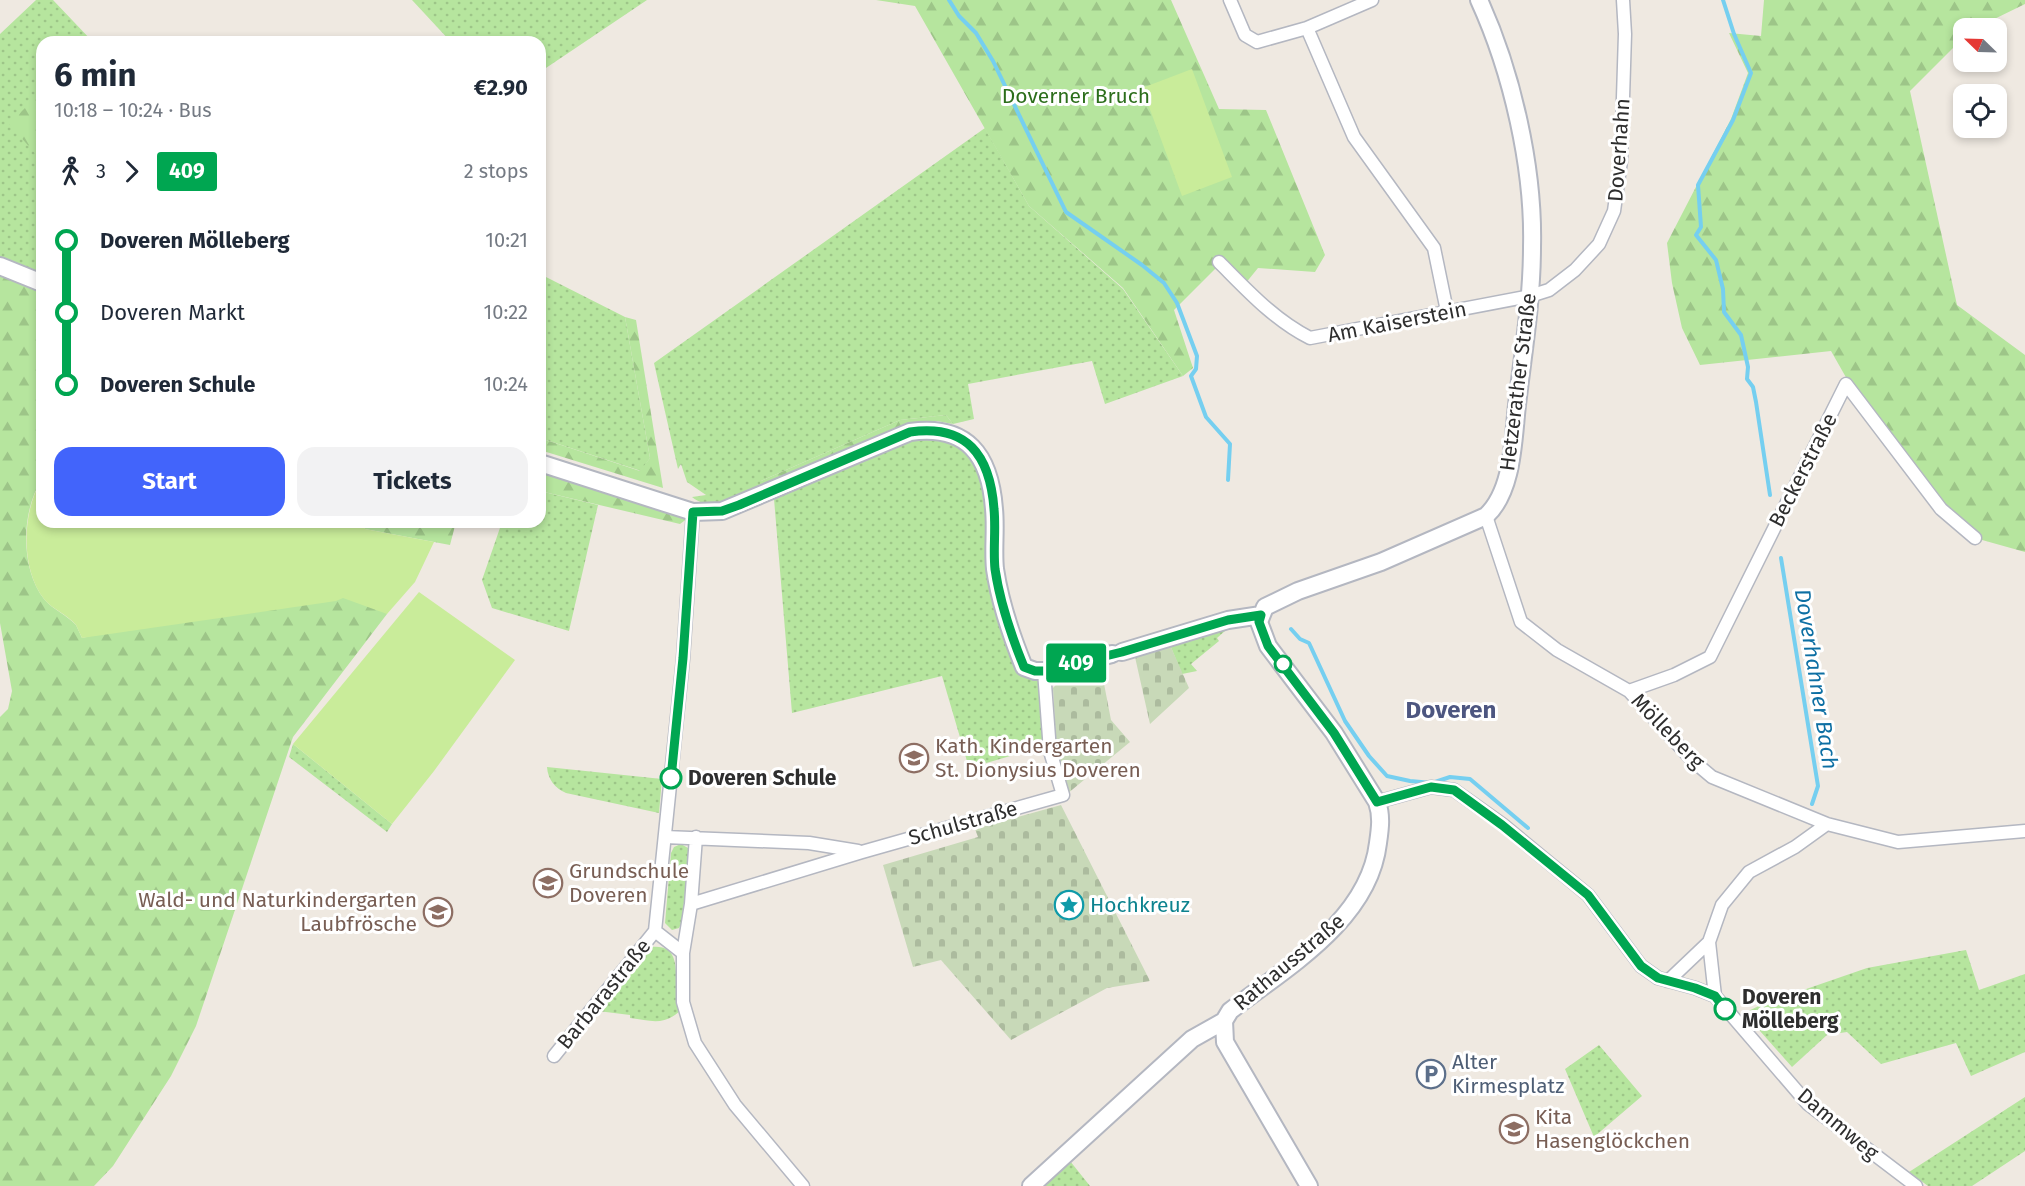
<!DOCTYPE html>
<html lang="en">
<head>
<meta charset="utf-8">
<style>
	body { margin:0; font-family:"Fira Sans",sans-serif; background:#f2f2f3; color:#1f2937; height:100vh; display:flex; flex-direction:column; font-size:22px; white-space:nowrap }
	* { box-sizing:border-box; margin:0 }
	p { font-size:20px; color:#747a83 }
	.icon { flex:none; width:33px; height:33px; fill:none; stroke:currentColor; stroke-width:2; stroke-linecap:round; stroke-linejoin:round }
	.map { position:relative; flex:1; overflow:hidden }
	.panel { position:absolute; left:36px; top:36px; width:510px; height:492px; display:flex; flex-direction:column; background:#fff; border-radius:18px; box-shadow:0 3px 9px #0003 }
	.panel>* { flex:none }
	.badge { padding:0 12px; border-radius:4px; font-size:21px; line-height:39px }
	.needle { width:39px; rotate:293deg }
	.fabs { position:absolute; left:1953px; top:18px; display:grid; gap:12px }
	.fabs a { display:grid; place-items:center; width:54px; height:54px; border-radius:12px; background:#fff; box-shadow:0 3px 9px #0003; font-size:30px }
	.map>.badge { position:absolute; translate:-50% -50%; box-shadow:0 0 0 3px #fff }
	.legs { display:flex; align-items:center; gap:9px; height:66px; padding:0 18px; font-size:20px }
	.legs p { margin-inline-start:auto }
	.headline { display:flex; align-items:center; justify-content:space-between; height:102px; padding:0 18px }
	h1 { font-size:33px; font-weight:700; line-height:45px }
	.button { display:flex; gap:12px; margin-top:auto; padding:12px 18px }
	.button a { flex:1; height:69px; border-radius:18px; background:#4264fb; color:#fff; font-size:24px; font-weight:700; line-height:69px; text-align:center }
	.button a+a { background:#f2f2f3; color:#1f2937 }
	ul { padding:0 18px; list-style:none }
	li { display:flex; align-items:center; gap:21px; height:72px; font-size:22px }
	li i { display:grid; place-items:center; width:9px; height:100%; margin:0 8px; background:currentColor }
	li i::after { content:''; width:15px; height:15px; margin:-8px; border:4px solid; border-radius:50%; background:#fff }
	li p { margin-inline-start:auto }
	li:first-child i { background:linear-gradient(#0000 50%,currentColor 0) }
	li:last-child i { background:linear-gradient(currentColor 50%,#0000 0) }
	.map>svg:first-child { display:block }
	.grass { fill:url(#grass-dots) }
	.forest { fill:url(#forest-firs) }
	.cemetery { fill:url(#cemetery-stones) }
	.pitch { fill:#c9ec9a }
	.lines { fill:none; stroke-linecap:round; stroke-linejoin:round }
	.stream { stroke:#75cff0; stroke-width:4 }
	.street-casing { stroke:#b4b7c1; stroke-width:15 }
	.secondary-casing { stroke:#b4b7c1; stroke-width:20 }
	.street { stroke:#fff; stroke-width:12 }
	.secondary { stroke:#fff; stroke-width:16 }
	.line-1-casing { stroke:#fff; stroke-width:14 }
	.line-1 { stroke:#00a651; stroke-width:9 }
	.stop-1-dot { fill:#fff; stroke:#00a651; stroke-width:3 }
	.labels { text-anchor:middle; stroke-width:6; stroke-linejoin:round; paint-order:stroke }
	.park-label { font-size:21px; fill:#2c6e1b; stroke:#fff }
	.street-label { font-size:21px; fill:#2e2e2e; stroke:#fff }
	.education-label { font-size:21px; fill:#785e54; stroke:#fff; text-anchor:start }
	.stop-label { font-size:21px; font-weight:bold; fill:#2e2e2e; stroke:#fff; text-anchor:start }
	.culture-label { font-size:21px; fill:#0d838f; stroke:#fff; text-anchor:start }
	.service-label { font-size:21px; fill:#4e5e75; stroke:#fff; text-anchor:start }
	.water-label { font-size:22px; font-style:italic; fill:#0d6fa3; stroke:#fff }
	.quarter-label { font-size:24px; font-weight:bold; fill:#4d5680; stroke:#fff }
</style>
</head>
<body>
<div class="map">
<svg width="2025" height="1186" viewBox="0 0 2025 1186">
	<defs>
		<pattern id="grass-dots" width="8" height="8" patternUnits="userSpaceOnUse" patternTransform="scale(1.5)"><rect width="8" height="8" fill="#b6e59e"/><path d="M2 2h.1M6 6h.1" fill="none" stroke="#9dc588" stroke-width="1.8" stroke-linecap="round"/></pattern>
		<pattern id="forest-firs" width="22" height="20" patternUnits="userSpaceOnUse" patternTransform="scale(1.5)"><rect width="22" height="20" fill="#b6e59e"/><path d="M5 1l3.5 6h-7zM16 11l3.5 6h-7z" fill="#9dc588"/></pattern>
		<pattern id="cemetery-stones" width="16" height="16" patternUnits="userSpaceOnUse" patternTransform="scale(1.5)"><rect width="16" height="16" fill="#c8d9b8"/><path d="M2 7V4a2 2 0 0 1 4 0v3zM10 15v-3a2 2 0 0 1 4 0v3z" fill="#acbb9e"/></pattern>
	</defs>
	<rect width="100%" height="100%" fill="#efe9e1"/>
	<!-- grass -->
	<path class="grass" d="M 36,0 L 53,0 L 93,42 L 42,42 L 42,276 L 0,259 L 0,34 Z
		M 412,0 L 647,0 L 540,72 L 540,42 L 451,42 Z
		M 985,128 L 1029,206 L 1123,289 L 1183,376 L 1105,404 L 1092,361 L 968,384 L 974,419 L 953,424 L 946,415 L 900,420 L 761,481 L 769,487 C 746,497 714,515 692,497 L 706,495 L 687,482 L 681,464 L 678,469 L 654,363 Z
		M 544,276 L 625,317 L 650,458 L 641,471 L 540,438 L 540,277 Z
		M 940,435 L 962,447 L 978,466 L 987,502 L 1021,668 L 1040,680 L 1045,746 L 969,768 L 942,676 L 792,713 L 774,499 L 914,436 Z
		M 540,491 L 598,505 L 569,631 L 492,608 L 482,580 L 502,522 L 540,522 Z
		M 1224,630 L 1225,631 L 1217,638 L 1219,641 L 1191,664 L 1197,671 L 1182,674 L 1170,645 Z
		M 293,744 L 392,824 L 387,832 L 289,757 Z
		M 547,767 L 662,779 L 659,813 L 566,793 C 555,788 548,780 547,767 Z
		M 681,844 L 688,848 L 689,852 L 682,922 L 679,928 L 672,930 L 665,923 L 671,853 L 674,847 Z
		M 650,947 C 677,944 675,963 677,982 C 678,991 680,1001 681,1010 C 664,1026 652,1021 630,1018 L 630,1015 L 598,1011 L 645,949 Z
		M 1966,950 L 1979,990 L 2025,974 L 2025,1052 L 1971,1076 L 1956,1043 L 1881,1064 L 1847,1032 L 1827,1035 L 1792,1067 L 1744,1013 L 1763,1004 L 1867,968 Z
		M 1599,1045 L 1642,1096 L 1594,1137 L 1565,1069 Z
		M 2025,1097 L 2025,1151 L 1972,1186 L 1928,1186 L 1909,1172 Z
		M 1070,1161 L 1090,1186 L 1042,1186 Z"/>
	<!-- forest -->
	<path class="forest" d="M 876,0 L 1171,0 L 1219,109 L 1266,110 L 1325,255 L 1315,272 L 1258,268 L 1245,284 L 1221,263 L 1174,310 L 1193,368 L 1183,376 L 1123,288 L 1029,206 L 915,6 Z
		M 1764,0 L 2025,0 L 2025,4 L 1976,28 L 1964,28 L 1963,38 L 1910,91 L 1957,305 L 2025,355 L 2025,552 L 1975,538 L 1941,509 L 1864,409 L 1831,351 L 1700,365 L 1682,328 L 1672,283 L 1667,243 L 1731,119 L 1748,73 L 1729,33 L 1761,36 Z
		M 42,91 L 42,161 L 9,124 Z
		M 0,274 L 42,291 L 42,479 C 21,511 20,568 44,599 C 52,609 67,615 76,625 C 78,629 80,634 82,638 L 393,566 L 387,614 L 293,737 L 196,1026 L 171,1076 L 113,1166 L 94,1186 L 0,1186 L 0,717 L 8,709 L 12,691 L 0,623 Z
		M 625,317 L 636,320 L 663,488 L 540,450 L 540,438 L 640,471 L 650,458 Z
		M 946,415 L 953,424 L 937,421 L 900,427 L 769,487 L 759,486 L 761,481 L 900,420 Z
		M 540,469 L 688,518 L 680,524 L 540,491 Z
		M 364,522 L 456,522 L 450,545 L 365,529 Z"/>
	<!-- cemetery -->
	<path class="cemetery" d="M 1170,645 L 1189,688 L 1150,724 L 1135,657 Z
		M 1100,663 L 1111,720 L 1130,742 L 1067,794 L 1056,742 L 1053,688 L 1069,671 Z
		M 1061,805 L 1150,981 L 1107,988 L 1011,1040 L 941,960 L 913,967 L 883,865 L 978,837 L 975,829 Z"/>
	<!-- pitch -->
	<path class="pitch" d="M 1192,69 L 1232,177 L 1182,196 L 1142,88 Z
		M 42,479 L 42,522 L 364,522 L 365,529 L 434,542 L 415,582 L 387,614 L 343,598 L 336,601 L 82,638 C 80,634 78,629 76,625 C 68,615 52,609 44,599 C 20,568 22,511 42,479 Z
		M 419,592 L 515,660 L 434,771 L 392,824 L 293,744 Z"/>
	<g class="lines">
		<!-- stream -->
		<path class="stream" d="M 949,0 L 959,16 L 976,33 L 993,61 L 1066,212 L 1142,265 L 1164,283 L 1177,303 L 1197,356 L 1196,369 L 1191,376 L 1206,417 L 1230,444 L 1228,480
			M 1723,0 L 1734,34 L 1751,73 L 1733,120 L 1698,185 L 1701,227 L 1696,235 L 1716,260 L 1723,289 L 1724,312 L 1741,335 L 1748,367 L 1747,379 L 1753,387 L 1756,402 L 1770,495
			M 1781,558 L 1818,786 L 1812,804
			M 1291,629 L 1300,639 L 1309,643 L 1345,721 L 1369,756 L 1387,776 L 1410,781 L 1432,783 L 1450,777 L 1470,779 L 1528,828"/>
		<!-- street casing -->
		<g class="street-casing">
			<path id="street" d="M 1230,0 L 1245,35 L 1257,42 L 1307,28 L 1372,0
				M 1307,28 L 1354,137 L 1434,248 L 1447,311
				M 1219,262 C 1246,289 1274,320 1310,338 L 1530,296 L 1549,290 L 1575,270 L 1599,244 L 1614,211 L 1621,161 L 1625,34 L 1623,0
				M 1486,516 L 1521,622 L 1557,650 L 1629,691 L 1693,761 L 1712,777 L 1827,824 L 1898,842 L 2025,831
				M 1629,691 L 1674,675 L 1710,657 L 1846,384 L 1941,509 L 1975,538
				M 1377,802 L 1431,787 L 1454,790 L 1502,824 L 1588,895 L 1641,966 L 1658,978 L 1695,988 L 1715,996
				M 1827,824 L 1795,847 L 1749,872 L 1722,905 L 1709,942 L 1715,996 L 1808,1104 L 1916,1186
				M 665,837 L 809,843 L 858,851
				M 696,837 L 691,904 L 683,953 L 683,1002 L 695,1043 L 735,1105 L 803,1186
				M 691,904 L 862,852 L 1063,795 L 1050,751 L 1044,671
				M 655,931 L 683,659 L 693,512
				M 655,931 L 683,953
				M 1668,981 L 1709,942
				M 554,1056 L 655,931"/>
		</g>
		<!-- secondary casing -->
		<g class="secondary-casing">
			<path id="secondary" d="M 0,266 L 42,283
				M 540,463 L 693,512 L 722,511 L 910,432 C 967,424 990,455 994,509 C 996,529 993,550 995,569 C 1000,603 1011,635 1024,667 L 1035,671 L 1044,671 L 1112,654
				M 1122,652 L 1228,620 L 1261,615
				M 1031,1186 L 1192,1039 L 1224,1021
				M 1309,1186 L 1225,1042 L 1224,1021 L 1230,1011 C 1287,967 1369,920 1378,843 C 1380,829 1382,816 1377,802 L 1334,733 L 1268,646 L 1259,622 L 1265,607 L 1298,591 L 1381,562 L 1486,516 C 1513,491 1513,441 1517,405 C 1523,353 1532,300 1532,247 C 1534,168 1512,72 1479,0"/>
		</g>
		<!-- street -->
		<use href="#street" class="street"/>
		<!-- secondary -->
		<use href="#secondary" class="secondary"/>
	</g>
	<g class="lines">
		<!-- line-1 casing -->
		<g class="line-1-casing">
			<path id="line-1" d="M 671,778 L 683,658 L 693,512 L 722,511 L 739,505 L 910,432 C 967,424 990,455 994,509 C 996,529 993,550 995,569 C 1000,603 1011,635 1024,667 L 1035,671 L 1044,671 L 1122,652 L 1228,620 L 1261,615 L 1259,622 L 1268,646 L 1334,733 L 1377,802 L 1431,787 L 1454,790 L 1502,825 L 1588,895 L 1641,966 L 1658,978 L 1695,988 L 1715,996 L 1725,1009"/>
		</g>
		<!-- line-1 -->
		<use href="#line-1" class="line-1"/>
	</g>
	<!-- icons -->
	<defs>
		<g id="school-ring" transform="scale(1.5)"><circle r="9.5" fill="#fff" stroke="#8d6e63" stroke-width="1.5"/><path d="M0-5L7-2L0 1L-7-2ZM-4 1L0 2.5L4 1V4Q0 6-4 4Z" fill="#8d6e63"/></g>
		<g id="sight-ring" transform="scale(1.5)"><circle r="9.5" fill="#fff" stroke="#0f9aa8" stroke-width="1.5"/><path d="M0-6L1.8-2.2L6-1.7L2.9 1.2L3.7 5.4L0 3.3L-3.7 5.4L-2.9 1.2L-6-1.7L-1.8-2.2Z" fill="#0f9aa8"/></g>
		<g id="parking-ring" transform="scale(1.5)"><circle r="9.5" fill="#fff" stroke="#5c6f8a" stroke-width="1.5"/><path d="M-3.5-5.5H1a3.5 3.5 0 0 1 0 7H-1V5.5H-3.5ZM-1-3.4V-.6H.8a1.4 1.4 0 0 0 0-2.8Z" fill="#5c6f8a"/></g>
	</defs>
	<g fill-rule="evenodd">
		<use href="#school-ring" x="914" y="758"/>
		<use href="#school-ring" x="548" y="883"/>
		<use href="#sight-ring" x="1069" y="905"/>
		<use href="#school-ring" x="438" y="912"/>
		<use href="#parking-ring" x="1431" y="1074"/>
		<use href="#school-ring" x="1514" y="1129"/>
	</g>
	<!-- markers -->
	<g class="stop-1-dot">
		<circle cx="1283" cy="664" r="8"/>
		<circle cx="671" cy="778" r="10"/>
		<circle cx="1725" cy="1009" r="10"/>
	</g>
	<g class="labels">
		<!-- park labels -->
		<g class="park-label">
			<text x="1076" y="103">Doverner Bruch</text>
		</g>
		<!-- street labels -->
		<g class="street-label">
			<text transform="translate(1619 150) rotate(-86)" y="7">Doverhahn</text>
			<text transform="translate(1397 322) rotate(-11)" y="7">Am Kaiserstein</text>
			<text transform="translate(1518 382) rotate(-83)" y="7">Hetzerather Straße</text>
			<text transform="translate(1803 470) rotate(-63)" y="7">Beckerstraße</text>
			<text transform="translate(1668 731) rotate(46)" y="7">Mölleberg</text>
			<text transform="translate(963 823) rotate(-16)" y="7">Schulstraße</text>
			<text transform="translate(1289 962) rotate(-40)" y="7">Rathausstraße</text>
			<text transform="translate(604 994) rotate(-51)" y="7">Barbarastraße</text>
			<text transform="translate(1838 1124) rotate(40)" y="7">Dammweg</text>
		</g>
		<!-- education labels -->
		<g class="education-label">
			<text x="935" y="753">Kath. Kindergarten<tspan x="935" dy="24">St. Dionysius Doveren</tspan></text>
			<text x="569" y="878">Grundschule<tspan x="569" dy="24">Doveren</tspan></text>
			<text x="417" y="907" text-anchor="end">Wald- und Naturkindergarten<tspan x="417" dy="24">Laubfrösche</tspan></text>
			<text x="1535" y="1124">Kita<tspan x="1535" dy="24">Hasenglöckchen</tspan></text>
		</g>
		<!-- stop labels -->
		<g class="stop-label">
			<text x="688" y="785">Doveren Schule</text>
			<text x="1742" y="1004">Doveren<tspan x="1742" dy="24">Mölleberg</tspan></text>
		</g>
		<!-- culture labels -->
		<g class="culture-label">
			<text x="1090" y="912">Hochkreuz</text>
		</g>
		<!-- service labels -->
		<g class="service-label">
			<text x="1452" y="1069">Alter<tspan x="1452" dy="24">Kirmesplatz</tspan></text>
		</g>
		<!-- water labels -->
		<g class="water-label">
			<text transform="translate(1817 679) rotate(81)" y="8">Doverhahner Bach</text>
		</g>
		<!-- quarter labels -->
		<g class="quarter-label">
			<text x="1451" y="718">Doveren</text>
		</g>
	</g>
</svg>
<div class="fabs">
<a><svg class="needle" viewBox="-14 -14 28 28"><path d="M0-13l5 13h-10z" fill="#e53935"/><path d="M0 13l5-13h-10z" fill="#747a83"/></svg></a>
<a><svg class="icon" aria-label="locate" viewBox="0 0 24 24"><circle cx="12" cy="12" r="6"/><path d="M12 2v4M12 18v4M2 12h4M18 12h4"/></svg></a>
</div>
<b class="badge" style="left:1076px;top:663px;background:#00a651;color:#fff">409</b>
<section class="panel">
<div class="headline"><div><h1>6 min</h1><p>10:18 – 10:24 · Bus</p></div><b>€2.90</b></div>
<div class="legs"><svg class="icon" aria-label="walk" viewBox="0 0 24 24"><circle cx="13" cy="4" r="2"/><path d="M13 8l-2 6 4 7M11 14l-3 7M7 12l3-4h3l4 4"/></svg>3<svg class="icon" aria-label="forward" viewBox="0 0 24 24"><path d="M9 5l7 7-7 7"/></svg><b class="badge" style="background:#00a651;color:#fff">409</b><p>2 stops</p></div>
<ul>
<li><i style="color:#00a651"></i><b>Doveren Mölleberg</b><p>10:21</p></li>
<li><i style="color:#00a651"></i><span>Doveren Markt</span><p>10:22</p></li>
<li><i style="color:#00a651"></i><b>Doveren Schule</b><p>10:24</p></li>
</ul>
<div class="button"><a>Start</a><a>Tickets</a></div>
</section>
</div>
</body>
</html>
